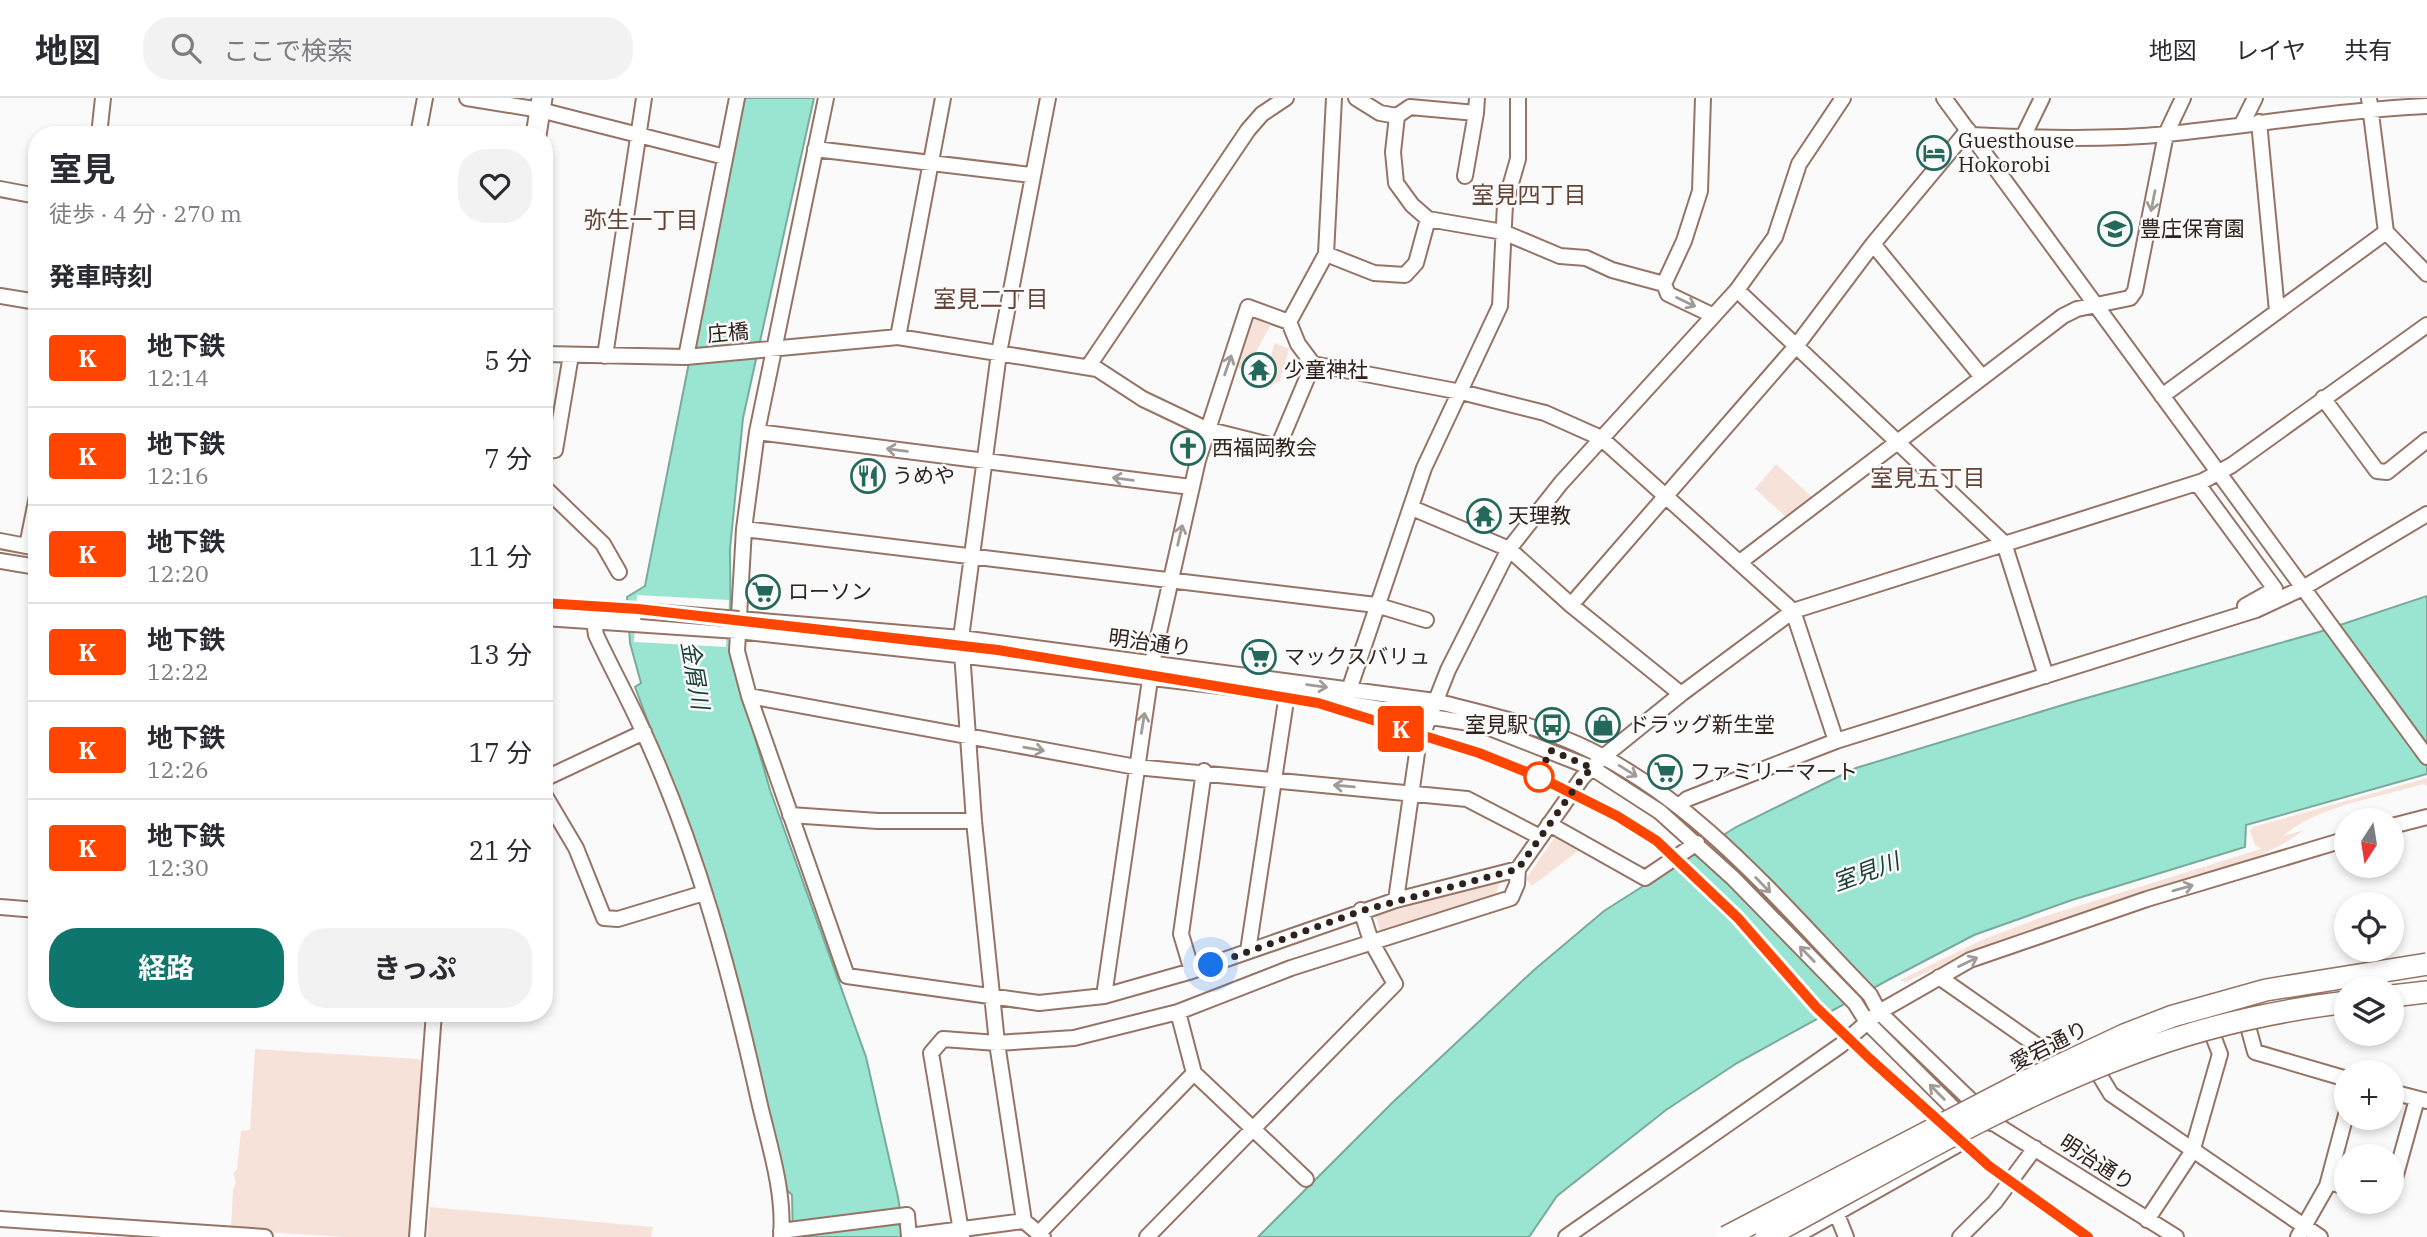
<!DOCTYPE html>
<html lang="ja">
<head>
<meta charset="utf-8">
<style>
	body { margin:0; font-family:"IBM Plex Serif","Noto Sans JP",serif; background:#f2f2f3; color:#2b2b33; height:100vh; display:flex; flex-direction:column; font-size:26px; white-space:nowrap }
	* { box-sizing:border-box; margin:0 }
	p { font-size:23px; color:#7c7c81 }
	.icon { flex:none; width:38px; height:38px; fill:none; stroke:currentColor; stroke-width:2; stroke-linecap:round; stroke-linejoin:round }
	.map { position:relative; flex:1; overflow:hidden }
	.details { position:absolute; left:28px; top:28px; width:525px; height:896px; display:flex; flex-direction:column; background:#fff; border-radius:28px; box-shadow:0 4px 10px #0003 }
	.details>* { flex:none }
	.badge { padding:0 14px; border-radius:5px; font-size:24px; line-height:46px }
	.needle { width:46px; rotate:192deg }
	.buttons { position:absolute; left:2334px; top:710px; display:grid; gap:14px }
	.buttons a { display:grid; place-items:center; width:70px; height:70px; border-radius:50%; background:#fff; box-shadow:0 4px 10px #0003; font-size:35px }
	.you { position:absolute; width:35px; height:35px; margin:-18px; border:5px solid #fff; border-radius:50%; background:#1a73e8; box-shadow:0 0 0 10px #1a73e833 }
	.map>.badge { position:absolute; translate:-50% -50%; box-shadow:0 0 0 4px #fff }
	h2 { padding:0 21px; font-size:26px; line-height:63px }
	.round { display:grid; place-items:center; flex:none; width:74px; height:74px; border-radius:28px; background:#f2f2f3 }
	.summary { display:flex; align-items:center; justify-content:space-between; height:119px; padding:0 21px }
	h1 { font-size:33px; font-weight:700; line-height:52px }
	.button { display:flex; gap:14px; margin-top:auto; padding:14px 21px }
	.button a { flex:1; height:80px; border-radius:28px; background:#0f766e; color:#fff; font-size:28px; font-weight:700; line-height:80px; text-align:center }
	.button a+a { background:#f2f2f3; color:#2b2b33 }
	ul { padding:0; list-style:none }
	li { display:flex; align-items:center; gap:21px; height:98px; padding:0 21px; border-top:2px solid #e1e1e2 }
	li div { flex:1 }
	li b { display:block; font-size:26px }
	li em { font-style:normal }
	li .badge { min-width:77px; font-weight:700; text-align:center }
	header { display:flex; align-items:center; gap:42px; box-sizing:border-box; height:98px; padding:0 35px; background:#fff; border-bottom:2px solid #e1e1e2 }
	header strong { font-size:33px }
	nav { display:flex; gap:38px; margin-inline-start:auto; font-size:24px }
	.search { width:490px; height:63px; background:#f2f2f3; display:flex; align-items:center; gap:18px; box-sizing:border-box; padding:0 24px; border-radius:28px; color:#7c7c81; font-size:26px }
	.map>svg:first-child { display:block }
	.green { fill:#f7e2d9 }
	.water { fill:#9ae4d2; stroke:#7aaa9b; stroke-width:2 }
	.pier { fill:#fafafa }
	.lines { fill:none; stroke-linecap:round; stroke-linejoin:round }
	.minor-casing { stroke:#967465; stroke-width:18 }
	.major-casing { stroke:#967465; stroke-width:23 }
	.highway-casing { stroke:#967465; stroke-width:24 }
	.minor { stroke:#fff; stroke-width:14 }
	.major { stroke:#fff; stroke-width:19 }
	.highway { stroke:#fff; stroke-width:21 }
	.minor-bridge-casing { stroke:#967465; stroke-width:18; stroke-linecap:butt }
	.highway-bridge-casing { stroke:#967465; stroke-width:24; stroke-linecap:butt }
	.minor-bridge { stroke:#fff; stroke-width:14 }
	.highway-bridge { stroke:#fff; stroke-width:21 }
	.oneway { stroke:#a19b98 }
	.line-casing { stroke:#fff; stroke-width:16 }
	.line { stroke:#ff4500; stroke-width:10 }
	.walk { stroke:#2f211b; stroke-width:7; stroke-dasharray:0 12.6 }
	.stop-dot { fill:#fff; stroke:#ff4500; stroke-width:3.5 }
	.labels { text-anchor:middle; stroke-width:5; stroke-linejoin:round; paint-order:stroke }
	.poi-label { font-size:21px; fill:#2f211b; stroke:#fafafa; text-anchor:start }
	.street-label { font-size:21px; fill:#2f211b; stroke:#fafafa }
	.neighbourhood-label { font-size:23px; fill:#624335; stroke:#fafafa }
	.water-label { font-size:23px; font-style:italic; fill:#1a3d35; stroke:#fafafa }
</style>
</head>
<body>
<header>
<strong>地図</strong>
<div class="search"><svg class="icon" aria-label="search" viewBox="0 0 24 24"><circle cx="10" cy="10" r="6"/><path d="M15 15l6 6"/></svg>ここで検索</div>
<nav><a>地図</a><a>レイヤ</a><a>共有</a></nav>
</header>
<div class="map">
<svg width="2427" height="1139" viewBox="0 0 2427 1139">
	<rect width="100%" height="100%" fill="#fafafa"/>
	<!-- green -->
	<path class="green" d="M 1257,217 L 1272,224 L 1246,273 L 1233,268 L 1247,222 Z
		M 1275,245 L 1289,251 L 1280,283 L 1272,287 L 1262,283 Z
		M 1776,366 L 1812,399 L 1787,420 L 1755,391 Z
		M 2427,680 L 2427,688 L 2423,686 C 2378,700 2319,707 2283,738 L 2304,732 C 2255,769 2189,779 2131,798 C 2053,822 1979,849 1906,884 L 1900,882 L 1984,841 L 2043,819 L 2261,751 L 2255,747 L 2250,733 L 2253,729 Z
		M 1555,739 L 1578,753 L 1532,788 L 1526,781 Z
		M 1501,781 L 1495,799 L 1380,833 L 1376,818 Z
		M 255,951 L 418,961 L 424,965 L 413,1139 L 347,1139 L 231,1132 L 233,1092 L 236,1085 L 233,1076 L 237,1071 L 241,1033 L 250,1032 Z
		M 430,1109 L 653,1129 L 651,1139 L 427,1139 Z"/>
	<!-- water -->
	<path class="water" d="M 741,0 L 814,0 L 743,320 L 730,451 L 731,555 L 770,692 L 866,959 L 898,1099 L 904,1139 L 793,1139 L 792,1097 L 787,1092 L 743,901 L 710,789 L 635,589 L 641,585 L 630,545 L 627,499 L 645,488 Z
		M 2427,498 L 2427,676 L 2246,727 L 2245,749 L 2072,802 L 1974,837 L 1888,882 L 1737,965 L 1666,1012 L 1557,1098 L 1529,1139 L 1258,1139 L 1392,1005 L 1534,872 L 1604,813 L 1736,729 L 1856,670 L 2076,603 L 2319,534 Z"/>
	<!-- pier -->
	<path class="pier" d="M 637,497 L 729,502 L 726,549 L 634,544 Z"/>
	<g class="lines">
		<!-- minor casing -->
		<g class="minor-casing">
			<path id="minor" d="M 467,0 L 540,12 L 725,59
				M 826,0 L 757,334 L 744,431 L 737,553 L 749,598 L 1136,669 L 1467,701 L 1540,739
				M 1356,0 L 1380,15 L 1397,18
				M 1477,0 L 1476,15 L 1410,9 L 1397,18 L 1393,54 L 1396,85 L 1412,107 L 1428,121 L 1503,134 L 1560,158 L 1586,160 L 1612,172 L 1664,186 L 1668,196 L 1712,217
				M 1944,0 L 2427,659
				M 2369,0 L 2386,134 L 2427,176
				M 2259,24 L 2277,213
				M 2242,26 L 2255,0
				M 99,37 L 103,0
				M 418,37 L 425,0
				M 1971,37 C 2036,40 2104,42 2168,36 C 2255,27 2340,12 2427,8
				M 2023,39 L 2042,0
				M 815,51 L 1031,77
				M 1465,78 L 1476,15
				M 0,91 L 37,98
				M 1873,146 L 1982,279
				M 1326,156 L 1374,175 L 1405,177 L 1416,165 L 1428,121
				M 1664,186 L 1684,143 L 1700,93 L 1703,0
				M 1737,192 L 2004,445 L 2046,578
				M 0,198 L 37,204
				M 1289,224 L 1326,156 L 1334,0
				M 898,239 L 943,0
				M 544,256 L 686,259 L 898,239 L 1097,271 L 1143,301 L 1206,331 L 1278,349 L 1313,266
				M 605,258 L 644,0
				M 686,259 L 737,0
				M 1088,269 L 1248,32 L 1262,16 L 1286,0
				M 2162,298 L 2386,134
				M 2323,300 L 2377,373 L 2387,374 L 2427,342
				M 757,334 L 1191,389
				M 544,354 L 555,352 L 571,257
				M 2197,385 L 2275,491 L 2245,508
				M 544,389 L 603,446 L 619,474
				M 1412,410 L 1509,451 L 1571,507 L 1681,596
				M 744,431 L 1376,507 L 1426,522
				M 0,443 L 37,450
				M 27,448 L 37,398
				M 0,463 L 37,469
				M 1740,464 L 2063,218 L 2077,211 L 2130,200 L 2135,193 L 2166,36 L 2183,0
				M 544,507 L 641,513
				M 1571,507 L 1797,247 L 1873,146 L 1968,32
				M 544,520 L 738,533 L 949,556 L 1287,596 L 1482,627 L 1592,670 L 1660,714 L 1733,780 L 1855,905 L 1867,924 L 1959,1016 L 1995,1026 L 2176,1139
				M 739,521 L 961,540 L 1435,603 C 1482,615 1532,626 1577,646 C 1697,700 1780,805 1870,897 L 1879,914 L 1983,1014
				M 594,524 L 596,537 C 611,569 628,600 643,633 C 697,750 731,877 759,1003 C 769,1047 785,1094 781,1139
				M 1349,592 L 1424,370 L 1500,208 L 1505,106 L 1518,61 L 1518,0
				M 749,598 L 847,878 L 1039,905 L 1104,898 L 1192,873 L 1396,802 L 1418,648 L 1448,572 L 1509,451 L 1561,385 L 1737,192 L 1775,139 L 1799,66 L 1843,0
				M 544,681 L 644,634
				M 544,696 L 576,750 L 604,820 L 618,821 L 704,795
				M 1680,707 L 1687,701 L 1836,643 L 2256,512 L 2303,490 L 2427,416
				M 790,717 L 878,723 L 974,723
				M 1549,726 L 1645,780 L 1697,745
				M 2392,728 L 2427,719
				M 1396,802 L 1518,771 L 1582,680 L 1603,659 L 1681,596 L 1793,513 L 2203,383 L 2232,367 L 2427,227
				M 0,809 L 37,812
				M 1248,853 L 1287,596
				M 1192,873 L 1181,836 L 1204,673
				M 1939,879 L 2062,965
				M 1104,898 L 1153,561 L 1198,362 L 1248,209 L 1289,224 L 1298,246 L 1313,266 L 1461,294 L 1545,315 L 1601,340 L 1793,513 L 1836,643
				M 1178,914 L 1194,975
				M 2246,921 L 2255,954 L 2347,981
				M 2097,973 L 2111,996 L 2320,1139
				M 2392,994 L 2427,1003
				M 2328,1084 L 2347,1089
				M 2392,1091 L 2417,1001
				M 1836,1114 L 1846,1139
				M 0,1121 L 265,1139
				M 2147,1122 L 2192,1054 L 2220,956 L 2210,930
				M 781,1133 L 907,1117 L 909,1138 L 1024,1123
				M 1039,1135 L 1194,975 L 1306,1081
				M 417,1139 L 434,915
				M 962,1139 L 931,955 L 943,941 L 997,945 L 1074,940 L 1178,914 L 1291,870 L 1511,800 L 1517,786 L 1518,771
				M 1043,1139 L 1024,1123 L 997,945 L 974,723 L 961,540 L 999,255 L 1048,0
				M 1147,1139 L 1395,886 L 1371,843 L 1361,812
				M 1566,1139 L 1841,947 L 1879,914 L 1970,862 L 2147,801 L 2347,741
				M 1794,1139 L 1961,1045
				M 1960,1139 L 1995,1104 L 2035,1050
				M 2298,1139 L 2327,1088 L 2347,1013"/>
		</g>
		<!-- major casing -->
		<g class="major-casing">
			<path id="major" d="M 536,37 L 542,0"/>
		</g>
		<!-- highway casing -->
		<g class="highway-casing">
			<path id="highway" d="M 2392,898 L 2427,894"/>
		</g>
		<!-- minor -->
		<use href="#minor" class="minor"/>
		<!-- major -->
		<use href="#major" class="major"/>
		<!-- highway -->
		<use href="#highway" class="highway"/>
		<!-- minor-bridge casing -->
		<g class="minor-bridge-casing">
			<path id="minor-bridge" d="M 641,513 L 739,521"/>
		</g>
		<!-- highway-bridge casing -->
		<g class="highway-bridge-casing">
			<path id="highway-bridge" d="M 1726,1139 L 2018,987 L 2124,937 L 2173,918 L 2266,892 L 2427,866
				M 1766,1139 C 1885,1075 2004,1003 2131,956 C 2199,930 2274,913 2347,904"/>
		</g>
		<!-- minor-bridge -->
		<use href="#minor-bridge" class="minor-bridge"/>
		<!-- highway-bridge -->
		<use href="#highway-bridge" class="highway-bridge"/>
	</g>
	<!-- one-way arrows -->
	<defs><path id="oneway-shaft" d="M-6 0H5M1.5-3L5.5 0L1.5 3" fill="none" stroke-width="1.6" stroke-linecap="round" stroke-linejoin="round" transform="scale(1.75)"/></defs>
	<g class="oneway">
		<use href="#oneway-shaft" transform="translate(2153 103) rotate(101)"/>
		<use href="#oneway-shaft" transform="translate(1686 204) rotate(26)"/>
		<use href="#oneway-shaft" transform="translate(1228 267) rotate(-71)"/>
		<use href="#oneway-shaft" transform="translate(897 352) rotate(-173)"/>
		<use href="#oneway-shaft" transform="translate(1123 381) rotate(-173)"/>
		<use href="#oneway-shaft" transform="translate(1180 437) rotate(-77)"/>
		<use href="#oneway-shaft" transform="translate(1317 588) rotate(7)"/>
		<use href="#oneway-shaft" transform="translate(1143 625) rotate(-81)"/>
		<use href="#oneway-shaft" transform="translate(1034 651) rotate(10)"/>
		<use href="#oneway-shaft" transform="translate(1628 673) rotate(32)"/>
		<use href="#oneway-shaft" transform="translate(1344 688) rotate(-175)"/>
		<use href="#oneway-shaft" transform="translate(1763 787) rotate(46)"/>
		<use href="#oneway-shaft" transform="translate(2183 790) rotate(-16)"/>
		<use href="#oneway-shaft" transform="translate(1807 856) rotate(-134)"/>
		<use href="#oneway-shaft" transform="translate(1968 864) rotate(-26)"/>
		<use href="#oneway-shaft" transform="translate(1937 994) rotate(-135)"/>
	</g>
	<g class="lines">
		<!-- line casing -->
		<g class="line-casing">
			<path id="line" d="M 544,505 L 638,511 L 998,552 L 1318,605 L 1479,655 L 1539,679 L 1617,718 L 1657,743 L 1737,819 L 1816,909 L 1870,961 L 1989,1068 L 2088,1139"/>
		</g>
		<!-- line -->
		<use href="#line" class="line"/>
		<!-- walk -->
		<path class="walk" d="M 1211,867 L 1361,813 L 1518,771 L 1582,680 L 1592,670 L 1550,652 L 1539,679"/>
	</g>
	<!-- icons -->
	<defs>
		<g id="hotel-ring" transform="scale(1.75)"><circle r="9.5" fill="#fafafa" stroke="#23685b" stroke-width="1.5"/><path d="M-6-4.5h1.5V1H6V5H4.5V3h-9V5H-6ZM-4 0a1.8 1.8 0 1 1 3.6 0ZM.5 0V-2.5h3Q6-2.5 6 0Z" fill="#23685b"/></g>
		<g id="school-ring" transform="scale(1.75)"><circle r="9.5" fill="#fafafa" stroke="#23685b" stroke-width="1.5"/><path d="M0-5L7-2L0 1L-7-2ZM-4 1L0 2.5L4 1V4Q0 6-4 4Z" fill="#23685b"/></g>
		<g id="temple-ring" transform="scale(1.75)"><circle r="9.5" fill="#fafafa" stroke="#23685b" stroke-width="1.5"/><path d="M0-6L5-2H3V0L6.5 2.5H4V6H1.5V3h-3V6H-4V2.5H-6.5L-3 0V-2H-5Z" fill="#23685b"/></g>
		<g id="church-ring" transform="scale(1.75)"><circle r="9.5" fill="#fafafa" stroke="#23685b" stroke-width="1.5"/><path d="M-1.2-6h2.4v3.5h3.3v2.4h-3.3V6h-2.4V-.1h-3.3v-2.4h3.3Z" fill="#23685b"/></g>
		<g id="restaurant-ring" transform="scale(1.75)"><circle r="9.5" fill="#fafafa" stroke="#23685b" stroke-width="1.5"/><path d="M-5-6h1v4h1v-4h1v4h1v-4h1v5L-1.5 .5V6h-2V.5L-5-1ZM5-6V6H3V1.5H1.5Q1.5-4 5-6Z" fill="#23685b"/></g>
		<g id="supermarket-ring" transform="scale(1.75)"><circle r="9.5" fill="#fafafa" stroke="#23685b" stroke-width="1.5"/><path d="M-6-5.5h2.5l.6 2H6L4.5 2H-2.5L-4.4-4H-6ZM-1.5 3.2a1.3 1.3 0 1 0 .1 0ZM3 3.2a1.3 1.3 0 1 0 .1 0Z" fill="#23685b"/></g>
		<g id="bus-ring" transform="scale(1.75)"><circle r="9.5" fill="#fafafa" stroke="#23685b" stroke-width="1.5"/><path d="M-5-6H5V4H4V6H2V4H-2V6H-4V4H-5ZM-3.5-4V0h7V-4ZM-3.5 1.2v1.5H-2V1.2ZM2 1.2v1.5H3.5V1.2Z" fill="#23685b"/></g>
		<g id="shop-ring" transform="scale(1.75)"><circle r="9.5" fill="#fafafa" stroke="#23685b" stroke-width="1.5"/><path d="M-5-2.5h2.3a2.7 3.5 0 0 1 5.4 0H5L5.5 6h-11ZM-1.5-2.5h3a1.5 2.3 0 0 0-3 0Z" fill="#23685b"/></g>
	</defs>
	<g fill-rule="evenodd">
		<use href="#hotel-ring" x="1934" y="55"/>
		<use href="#school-ring" x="2115" y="131"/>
		<use href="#temple-ring" x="1259" y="272"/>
		<use href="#church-ring" x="1188" y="350"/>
		<use href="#restaurant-ring" x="868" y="378"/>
		<use href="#temple-ring" x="1484" y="418"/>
		<use href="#supermarket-ring" x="763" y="494"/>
		<use href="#supermarket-ring" x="1259" y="559"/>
		<use href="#bus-ring" x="1552" y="627"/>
		<use href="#shop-ring" x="1603" y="627"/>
		<use href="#supermarket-ring" x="1665" y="674"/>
	</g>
	<!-- markers -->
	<circle class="stop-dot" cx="1539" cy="679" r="14"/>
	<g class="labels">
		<!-- poi labels -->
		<g class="poi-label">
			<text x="1958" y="50">Guesthouse<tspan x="1958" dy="24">Hokorobi</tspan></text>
			<text x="2140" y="138">豊庄保育園</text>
			<text x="1284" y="279">少童神社</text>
			<text x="1212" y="357">西福岡教会</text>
			<text x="892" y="385">うめや</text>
			<text x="1508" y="425">天理教</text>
			<text x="788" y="501">ローソン</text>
			<text x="1284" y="566">マックスバリュ</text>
			<text x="1528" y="634" text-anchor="end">室見駅</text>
			<text x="1628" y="634">ドラッグ新生堂</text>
			<text x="1690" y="681">ファミリーマート</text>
		</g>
		<!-- street labels -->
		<g class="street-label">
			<text transform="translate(728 235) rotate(-5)" y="7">庄橋</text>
			<text transform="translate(1150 545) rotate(8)" y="7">明治通り</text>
			<text transform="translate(2049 948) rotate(-27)" y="7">愛宕通り</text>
			<text transform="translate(2097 1065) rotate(33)" y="7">明治通り</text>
		</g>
		<!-- neighbourhood labels -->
		<g class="neighbourhood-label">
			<text x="1529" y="105">室見四丁目</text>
			<text x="641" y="130">弥生一丁目</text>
			<text x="991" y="209">室見二丁目</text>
			<text x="1928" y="388">室見五丁目</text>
		</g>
		<!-- water labels -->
		<g class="water-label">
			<text transform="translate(695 577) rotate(80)" y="8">金屑川</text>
			<text transform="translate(1866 774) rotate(-20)" y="8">室見川</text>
		</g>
	</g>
</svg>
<div class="buttons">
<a><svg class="needle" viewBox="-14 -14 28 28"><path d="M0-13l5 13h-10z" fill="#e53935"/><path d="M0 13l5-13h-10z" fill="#7c7c81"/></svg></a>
<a><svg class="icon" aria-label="locate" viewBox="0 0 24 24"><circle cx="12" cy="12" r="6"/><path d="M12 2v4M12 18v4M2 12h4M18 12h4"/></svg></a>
<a><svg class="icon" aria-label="layers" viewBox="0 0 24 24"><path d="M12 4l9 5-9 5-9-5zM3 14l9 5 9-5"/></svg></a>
<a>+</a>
<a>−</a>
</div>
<div class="you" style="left:1211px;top:867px"></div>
<b class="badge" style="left:1401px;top:631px;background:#ff4500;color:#fff">K</b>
<section class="details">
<div class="summary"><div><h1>室見</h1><p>徒歩 · 4 分 · 270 m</p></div><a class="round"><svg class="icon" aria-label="heart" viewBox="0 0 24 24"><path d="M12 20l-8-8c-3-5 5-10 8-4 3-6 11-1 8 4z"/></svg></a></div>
<h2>発車時刻</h2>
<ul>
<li><span class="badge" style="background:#ff4500;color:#fff">K</span><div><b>地下鉄</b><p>12:14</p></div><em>5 分</em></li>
<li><span class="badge" style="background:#ff4500;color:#fff">K</span><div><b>地下鉄</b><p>12:16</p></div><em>7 分</em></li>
<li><span class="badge" style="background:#ff4500;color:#fff">K</span><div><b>地下鉄</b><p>12:20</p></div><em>11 分</em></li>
<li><span class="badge" style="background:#ff4500;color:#fff">K</span><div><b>地下鉄</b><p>12:22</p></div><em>13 分</em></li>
<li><span class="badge" style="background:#ff4500;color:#fff">K</span><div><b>地下鉄</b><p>12:26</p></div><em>17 分</em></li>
<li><span class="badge" style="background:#ff4500;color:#fff">K</span><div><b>地下鉄</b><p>12:30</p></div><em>21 分</em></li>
</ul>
<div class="button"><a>経路</a><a>きっぷ</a></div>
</section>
</div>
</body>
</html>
